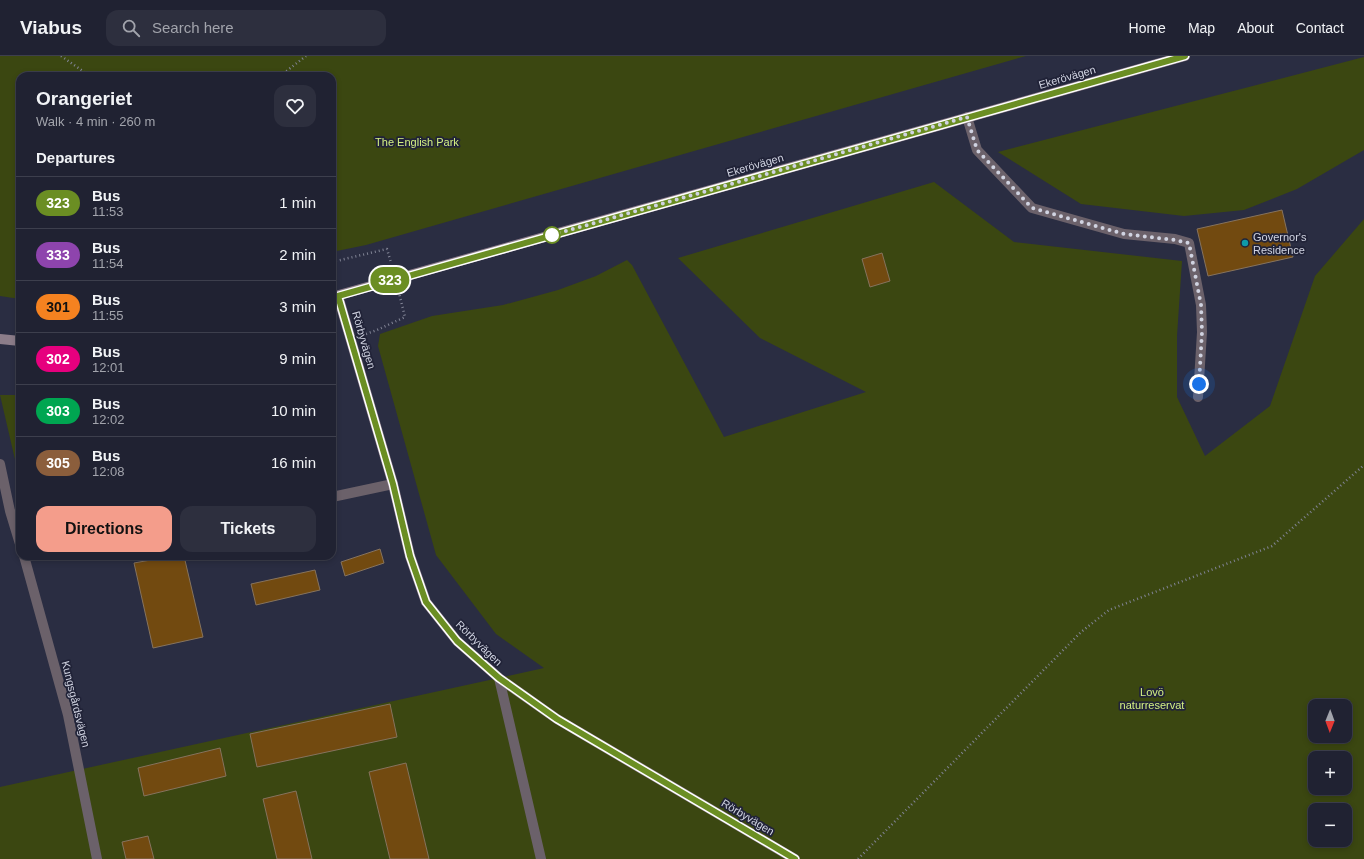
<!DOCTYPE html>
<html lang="en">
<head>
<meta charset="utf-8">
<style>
	body { margin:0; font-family:Arial,sans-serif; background:#2d2f3e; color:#f1f3f6; height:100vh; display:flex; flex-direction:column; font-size:15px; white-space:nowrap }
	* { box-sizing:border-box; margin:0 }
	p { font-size:13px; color:#a2a4ac }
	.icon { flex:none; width:22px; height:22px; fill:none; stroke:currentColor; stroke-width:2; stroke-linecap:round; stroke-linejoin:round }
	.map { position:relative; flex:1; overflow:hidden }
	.side { position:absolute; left:16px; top:16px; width:320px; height:488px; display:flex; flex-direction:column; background:#202232; border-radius:12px; box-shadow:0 2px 6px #0003,0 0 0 1px #3d3f4d }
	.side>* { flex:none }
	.badge { padding:0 8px; border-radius:13px; font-size:14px; line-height:26px }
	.needle { width:26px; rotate:181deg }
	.controls { position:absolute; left:1308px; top:643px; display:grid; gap:8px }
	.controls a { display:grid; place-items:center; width:44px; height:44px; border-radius:8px; background:#202232; box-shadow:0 2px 6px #0003,0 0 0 1px #3d3f4d; font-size:20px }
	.you { position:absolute; width:20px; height:20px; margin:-10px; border:3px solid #fff; border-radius:50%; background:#1a73e8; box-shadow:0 0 0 6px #1a73e833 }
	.map>.badge { position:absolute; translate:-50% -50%; box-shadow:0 0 0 2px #fff }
	h2 { padding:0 20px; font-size:15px; line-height:36px }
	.round { display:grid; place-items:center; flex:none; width:42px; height:42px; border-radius:12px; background:#2d2f3e }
	.overview { display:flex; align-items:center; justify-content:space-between; height:68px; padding:0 20px }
	h1 { font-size:19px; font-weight:700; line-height:30px }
	.cta { display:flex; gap:8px; margin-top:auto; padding:8px 20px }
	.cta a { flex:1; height:46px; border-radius:12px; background:#f49d8b; color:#111; font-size:16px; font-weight:700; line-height:46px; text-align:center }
	.cta a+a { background:#2d2f3e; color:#f1f3f6 }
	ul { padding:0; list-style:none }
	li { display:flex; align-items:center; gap:12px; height:52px; padding:0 20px; border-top:1px solid #3d3f4d }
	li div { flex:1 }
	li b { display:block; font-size:15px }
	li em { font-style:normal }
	li .badge { min-width:44px; font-weight:700; text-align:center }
	header { display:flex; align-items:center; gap:24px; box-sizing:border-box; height:56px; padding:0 20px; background:#202232; border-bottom:1px solid #3d3f4d }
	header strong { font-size:19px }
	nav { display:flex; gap:22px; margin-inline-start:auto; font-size:14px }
	.search { width:280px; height:36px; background:#2d2f3e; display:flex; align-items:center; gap:10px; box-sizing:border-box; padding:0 14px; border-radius:12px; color:#a2a4ac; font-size:15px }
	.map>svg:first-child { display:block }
	.green { fill:#3b4711; fill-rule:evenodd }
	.building { fill:#724a10; stroke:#86735e }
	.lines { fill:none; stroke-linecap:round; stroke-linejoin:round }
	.path { stroke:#818495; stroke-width:2.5; stroke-dasharray:1 3; stroke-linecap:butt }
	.lane { stroke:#6b616a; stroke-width:10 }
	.street { stroke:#6b616a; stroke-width:10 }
	.secondary { stroke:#8c7d8a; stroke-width:10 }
	.line-casing { stroke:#fff; stroke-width:9 }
	.line { stroke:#6b8e23; stroke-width:6 }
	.walk { stroke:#d0d3e1; stroke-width:4; stroke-dasharray:0 7.2 }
	.stop-dot { fill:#fff; stroke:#6b8e23; stroke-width:2 }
	.culture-dot { fill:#0f9aa8; stroke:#212338; stroke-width:1.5 }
	.labels { text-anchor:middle; stroke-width:3.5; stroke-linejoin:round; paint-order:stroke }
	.street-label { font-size:11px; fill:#d0d3e1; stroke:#212338 }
	.park-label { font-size:11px; fill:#d4f183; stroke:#212338 }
	.poi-label { font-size:11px; fill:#d0d3e1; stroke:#212338; text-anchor:start }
</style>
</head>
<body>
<header>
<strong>Viabus</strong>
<div class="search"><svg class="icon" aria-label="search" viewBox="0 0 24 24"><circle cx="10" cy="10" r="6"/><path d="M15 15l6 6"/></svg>Search here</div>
<nav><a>Home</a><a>Map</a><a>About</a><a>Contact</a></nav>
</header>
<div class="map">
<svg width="1364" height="803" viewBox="0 0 1364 803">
	<rect width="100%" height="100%" fill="#2a2d42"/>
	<!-- green -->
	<path class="green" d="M 0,0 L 1026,0 L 366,189 L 332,196 L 332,20 L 20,20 L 20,243 L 0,240 Z
		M 1364,1 L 1364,94 L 1297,133 L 1244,154 L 1184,160 L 1081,148 L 998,96 Z
		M 934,126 L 1014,186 L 1182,205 L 1177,280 L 1177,341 L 1205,400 L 1270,350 L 1315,220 L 1364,163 L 1364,803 L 0,803 L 0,731 L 544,612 L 496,578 L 436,499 L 378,290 L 380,278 L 432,260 L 503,249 L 558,234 L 596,220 L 627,204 L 632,209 L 724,381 L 866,336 L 760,282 L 678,202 ZM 1315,650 L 1345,650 L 1345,680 L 1315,680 ZM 1315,702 L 1345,702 L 1345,732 L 1315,732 ZM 1315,754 L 1345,754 L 1345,784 L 1315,784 Z
		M 0,339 L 20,339 L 20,425 Z"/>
	<!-- building -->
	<path class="building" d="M 1282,154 L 1293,201 L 1208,220 L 1197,173 Z
		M 882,197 L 890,225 L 870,231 L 862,203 Z
		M 380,493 L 384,507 L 345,520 L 341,506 Z
		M 173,500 L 184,500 L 203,581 L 153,592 L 134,507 Z
		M 315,514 L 320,534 L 256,549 L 251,528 Z
		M 390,648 L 397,681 L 257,711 L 250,678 Z
		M 220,692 L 226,720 L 144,740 L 138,712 Z
		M 406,707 L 429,803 L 390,803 L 369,716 Z
		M 296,735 L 312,803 L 277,803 L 263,743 Z
		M 148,780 L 154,803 L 126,803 L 122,786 Z"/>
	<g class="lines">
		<!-- path -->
		<path class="path" d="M 61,0 L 90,20
			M 280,20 L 306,0
			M 332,206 L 387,193 L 391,207
			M 366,278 L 377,274 L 405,261 L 399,237
			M 858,803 L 1081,576 L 1109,554 L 1272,490 L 1364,409"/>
		<!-- lane -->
		<path class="lane" d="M 967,61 L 977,94 L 1032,152 L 1124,178 L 1175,183 L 1189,187 L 1201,249 L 1202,276 L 1198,341
			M 332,441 L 393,428
			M 499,622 L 541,803"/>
		<!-- street -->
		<path class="street" d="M 0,408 L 10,455 L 20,488
			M 24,500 L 68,659 L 97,803"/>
		<!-- secondary -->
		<path class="secondary" d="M 338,240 L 393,428 L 410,500 L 426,546 L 457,585 L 499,622 L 557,663 L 795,803
			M 332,241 L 1185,0
			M 0,283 L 20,285"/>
	</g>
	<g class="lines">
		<!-- line casing -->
		<g class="line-casing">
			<path id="line" d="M 795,803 L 557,663 L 499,622 L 457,585 L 426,546 L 410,500 L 393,428 L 338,240 L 1185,0"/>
		</g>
		<!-- line -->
		<use href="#line" class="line"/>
		<!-- walk -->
		<path class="walk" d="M 552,179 L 967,61 L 977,94 L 1032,152 L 1124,178 L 1175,184 L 1189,187 L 1201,249 L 1202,276 L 1199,328"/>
	</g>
	<!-- markers -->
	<circle class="stop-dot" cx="552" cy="179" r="8"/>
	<circle class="culture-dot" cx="1245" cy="187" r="4"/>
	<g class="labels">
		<!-- street labels -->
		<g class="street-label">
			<text transform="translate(1067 21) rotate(-16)" y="4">Ekerövägen</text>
			<text transform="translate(755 109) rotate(-16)" y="4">Ekerövägen</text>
			<text transform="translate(364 284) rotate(74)" y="4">Rörbyvägen</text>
			<text transform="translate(479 587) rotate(44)" y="4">Rörbyvägen</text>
			<text transform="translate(76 648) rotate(76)" y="4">Kungsgårdsvägen</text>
			<text transform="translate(748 761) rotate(31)" y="4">Rörbyvägen</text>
		</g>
		<!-- park labels -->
		<g class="park-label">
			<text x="417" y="90">The English Park</text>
			<text x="1152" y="640">Lovö<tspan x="1152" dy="13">naturreservat</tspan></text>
		</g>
		<!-- poi labels -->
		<g class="poi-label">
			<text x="1253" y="185">Governor's<tspan x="1253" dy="13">Residence</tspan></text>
		</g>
	</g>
</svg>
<div class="controls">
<a><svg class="needle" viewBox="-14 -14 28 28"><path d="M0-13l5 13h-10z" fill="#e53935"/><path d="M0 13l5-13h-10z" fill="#a2a4ac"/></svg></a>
<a>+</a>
<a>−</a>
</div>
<div class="you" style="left:1199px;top:328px"></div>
<b class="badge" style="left:390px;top:224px;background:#6b8e23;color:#fff">323</b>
<section class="side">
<div class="overview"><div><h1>Orangeriet</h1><p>Walk · 4 min · 260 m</p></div><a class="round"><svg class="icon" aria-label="heart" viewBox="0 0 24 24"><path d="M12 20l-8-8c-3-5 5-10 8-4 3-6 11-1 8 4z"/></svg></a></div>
<h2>Departures</h2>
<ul>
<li><span class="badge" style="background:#6b8e23;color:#fff">323</span><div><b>Bus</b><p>11:53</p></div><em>1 min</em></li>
<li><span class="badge" style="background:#8e44ad;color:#fff">333</span><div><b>Bus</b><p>11:54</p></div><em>2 min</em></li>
<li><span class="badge" style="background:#f58220;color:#111">301</span><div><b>Bus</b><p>11:55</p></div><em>3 min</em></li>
<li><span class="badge" style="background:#e6007e;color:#fff">302</span><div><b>Bus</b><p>12:01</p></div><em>9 min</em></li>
<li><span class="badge" style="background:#00a651;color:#fff">303</span><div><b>Bus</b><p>12:02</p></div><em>10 min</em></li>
<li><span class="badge" style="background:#8b5e3c;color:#fff">305</span><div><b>Bus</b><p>12:08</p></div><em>16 min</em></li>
</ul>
<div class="cta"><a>Directions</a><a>Tickets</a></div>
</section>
</div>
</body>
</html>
